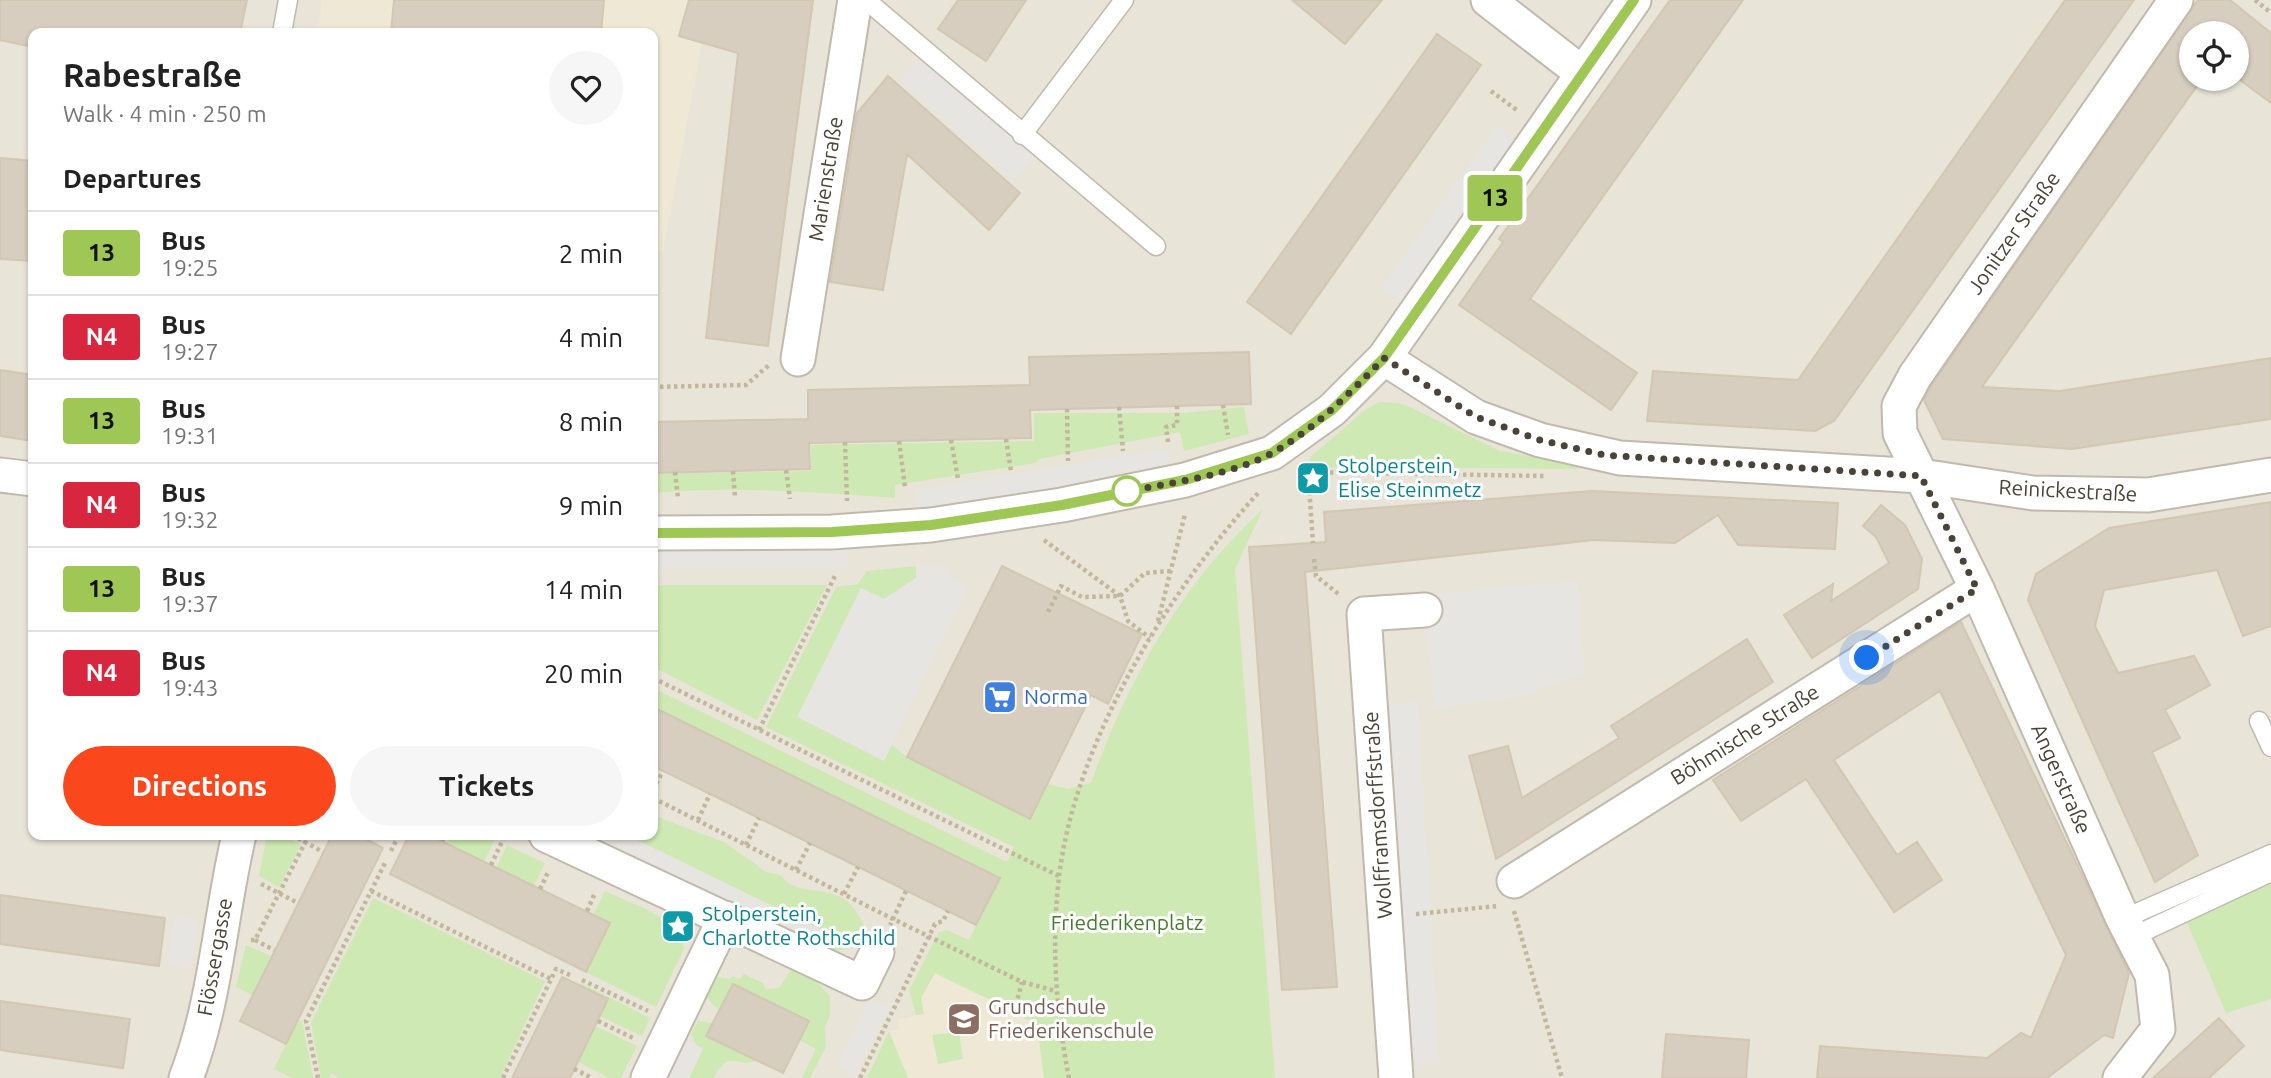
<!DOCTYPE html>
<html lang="en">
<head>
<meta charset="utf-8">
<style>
	body { margin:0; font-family:Ubuntu,sans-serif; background:#f6f6f6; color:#222; height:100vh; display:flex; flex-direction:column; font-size:26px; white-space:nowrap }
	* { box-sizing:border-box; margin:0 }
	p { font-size:23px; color:#767676 }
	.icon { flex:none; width:38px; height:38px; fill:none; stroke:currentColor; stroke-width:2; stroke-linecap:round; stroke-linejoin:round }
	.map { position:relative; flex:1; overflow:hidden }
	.panel { position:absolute; left:28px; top:28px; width:630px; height:812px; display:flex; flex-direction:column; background:#fff; border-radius:14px; box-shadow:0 2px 5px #0004 }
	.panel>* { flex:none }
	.badge { padding:0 14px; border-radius:5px; font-size:24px; line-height:46px }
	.controls { position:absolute; left:2179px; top:21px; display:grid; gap:14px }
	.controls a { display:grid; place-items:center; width:70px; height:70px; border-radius:50%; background:#fff; box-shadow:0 2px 5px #0004; font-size:35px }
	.you { position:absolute; width:35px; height:35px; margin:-18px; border:5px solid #fff; border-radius:50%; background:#1a73e8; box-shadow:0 0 0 10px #1a73e833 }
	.map>.badge { position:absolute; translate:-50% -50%; box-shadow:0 0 0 4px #fff }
	h2 { padding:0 35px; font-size:26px; line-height:63px }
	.round { display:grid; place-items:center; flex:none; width:74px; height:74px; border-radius:37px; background:#f6f6f6 }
	.overview { display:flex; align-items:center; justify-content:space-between; height:119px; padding:0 35px }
	h1 { font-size:33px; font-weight:700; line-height:52px }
	.action { display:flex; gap:14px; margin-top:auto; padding:14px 35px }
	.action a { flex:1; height:80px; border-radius:42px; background:#fa481c; color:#fff; font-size:28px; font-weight:700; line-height:80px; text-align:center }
	.action a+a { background:#f6f6f6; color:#222 }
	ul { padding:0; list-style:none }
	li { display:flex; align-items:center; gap:21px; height:84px; padding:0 35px; border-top:2px solid #e0e0e0 }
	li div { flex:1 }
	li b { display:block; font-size:26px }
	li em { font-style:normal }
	li .badge { min-width:77px; font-weight:700; text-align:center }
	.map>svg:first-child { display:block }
	.residential { fill:#e9e4d8; fill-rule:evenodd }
	.education { fill:#eee8d4 }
	.green { fill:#cee9b3 }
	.parking { fill:#e6e5e1 }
	.building { fill:#d7cebf; stroke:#d1c7b2; stroke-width:2 }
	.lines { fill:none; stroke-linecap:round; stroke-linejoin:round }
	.service-casing { stroke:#c1baac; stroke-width:21 }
	.minor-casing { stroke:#c1baac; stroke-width:37 }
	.path { stroke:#c2b79d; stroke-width:4.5; stroke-dasharray:3.5 3.5; stroke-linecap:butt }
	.service { stroke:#fff; stroke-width:18 }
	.minor { stroke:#fff; stroke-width:33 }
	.line-casing { stroke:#fff; stroke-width:16 }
	.line { stroke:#9fc755; stroke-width:10 }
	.walk { stroke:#494338; stroke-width:7; stroke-dasharray:0 12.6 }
	.stop-dot { fill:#fff; stroke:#9fc755; stroke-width:3.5 }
	.labels { text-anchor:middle; stroke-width:6; stroke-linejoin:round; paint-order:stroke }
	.street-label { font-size:21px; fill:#494338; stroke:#fff }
	.culture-label { font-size:21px; fill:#0d838f; stroke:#fff; text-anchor:start }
	.shop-label { font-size:21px; fill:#366cbe; stroke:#fff; text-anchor:start }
	.park-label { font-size:21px; fill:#457c2a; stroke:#fff }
	.education-label { font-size:21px; fill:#785e54; stroke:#fff; text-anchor:start }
</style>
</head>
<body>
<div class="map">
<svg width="2271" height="1078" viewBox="0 0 2271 1078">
	<rect width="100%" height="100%" fill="#f5f2ea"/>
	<!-- residential -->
	<path class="residential" d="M 0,0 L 2271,0 L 2271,1078 L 0,1078 ZM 33,33 L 653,33 L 653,835 L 33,835 ZM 2191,33 L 2236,33 L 2236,79 L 2191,79 Z"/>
	<!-- education -->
	<path class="education" d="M 322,0 L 689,0 L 702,43 L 663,251 L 653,250 L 653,33 L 318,33 Z
		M 925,958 L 1037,1025 L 1044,1078 L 867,1078 L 889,1031 L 899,1029 L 897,1020 L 916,1015 L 909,990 Z"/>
	<!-- green -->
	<path class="green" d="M 1379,402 L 1399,403 L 1412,408 L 1500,451 L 1583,466 L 1576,469 L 1313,467 L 1309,458 L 1365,410 Z
		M 1244,407 L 1249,434 L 1184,451 L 1180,432 L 1039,459 L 1036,463 L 895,485 L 895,498 C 814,492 733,486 653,493 L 653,474 L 811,471 L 811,445 L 1034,441 L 1034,413 L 1183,413 Z
		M 1263,509 L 1235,569 L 1275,1078 L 1044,1078 L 1037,1025 L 999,1004 L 996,1014 L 990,1011 L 992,1001 L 935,973 L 921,998 L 924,1014 L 916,1015 L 909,990 L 939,932 L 947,930 L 969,940 L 1000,877 L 653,707 L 653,688 L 1007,862 L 1014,847 L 766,727 L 836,587 L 858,584 L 867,571 L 916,566 L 916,578 L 884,599 L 860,588 L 884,760 L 892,745 L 907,757 L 1030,819 L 1048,784 L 1068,789 L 1091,783 C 1126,683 1183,581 1263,509 Z
		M 653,585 L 827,585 L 757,720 L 653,667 Z
		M 653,815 L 726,843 L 766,872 L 780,875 C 801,903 844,874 864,926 L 859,941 C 844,951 834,954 817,947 L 824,931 L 639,841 L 636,835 L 653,835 Z
		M 267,835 L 283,835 L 301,845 L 279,887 L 259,876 Z
		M 452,835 L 485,835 L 495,839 L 484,862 L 447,844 Z
		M 507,845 L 545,863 L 534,886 L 496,868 Z
		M 2271,879 L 2271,999 L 2226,1013 L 2186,920 Z
		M 605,891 C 628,902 685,920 684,949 L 656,1007 L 586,972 L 610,924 L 593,915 Z
		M 373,898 L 545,981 L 500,1078 L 339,1078 L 332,1073 L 329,1078 L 321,1078 L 311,1022 Z
		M 246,945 L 271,956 L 252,995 L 236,987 Z
		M 793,967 L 812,977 L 830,996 L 830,1015 L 825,1027 L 826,1047 L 810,1078 L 802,1078 L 816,1049 L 799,1040 L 809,1021 L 733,984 L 719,1011 L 706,997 L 717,977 L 730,979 L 733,976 L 740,979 L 744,974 L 763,983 L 766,989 L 779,988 Z
		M 581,983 L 650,1018 L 642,1036 L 600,1016 L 608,999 L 580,985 Z
		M 298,1019 L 302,1021 L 313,1078 L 292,1078 L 274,1069 Z
		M 698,1021 L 713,1023 L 706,1036 L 757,1060 C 738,1070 730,1046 714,1078 L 689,1078 L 703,1049 L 697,1046 L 691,1034 Z
		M 595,1026 L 637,1046 L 621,1078 L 609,1078 L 578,1062 Z
		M 889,1031 L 908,1078 L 867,1078 Z
		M 959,1032 L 963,1059 L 938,1064 L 932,1035 Z"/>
	<!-- parking -->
	<path class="parking" d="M 920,58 L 1036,156 L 1013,181 L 901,80 Z
		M 1497,126 L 1516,143 L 1401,302 L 1381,288 Z
		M 1168,449 L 1170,468 L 919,511 L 915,490 Z
		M 653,546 L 847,547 L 848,568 L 653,569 Z
		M 916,566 L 949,566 L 949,578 L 968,587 L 884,761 L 797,717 L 861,588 L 884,599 L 916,578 Z
		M 1578,581 L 1584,673 L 1523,696 L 1435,709 L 1423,595 Z
		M 1418,702 L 1439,1063 L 1408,1065 L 1387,704 Z
		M 604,835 L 627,835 L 824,932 L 815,951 L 599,845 Z
		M 175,916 L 199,920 L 190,969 L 167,964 Z
		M 870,999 L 889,1008 L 855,1075 L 837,1066 Z
		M 683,1038 L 703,1049 L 689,1078 L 663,1078 Z"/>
	<!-- building -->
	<path class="building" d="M 0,0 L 247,0 L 240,33 L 33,33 L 33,47 L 0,40 Z
		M 394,0 L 604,0 L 601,33 L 391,33 Z
		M 689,0 L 813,0 L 768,346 L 706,338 L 738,53 L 679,36 Z
		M 958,0 L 1026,0 L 986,61 L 938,29 Z
		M 1292,0 L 1382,0 L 1345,44 Z
		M 1670,0 L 1743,0 L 1530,299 L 1637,373 L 1611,410 L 1459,305 L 1503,242 L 1499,239 Z
		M 2065,0 L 2134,0 L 1834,421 L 1815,431 L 1647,421 L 1653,371 L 1798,380 Z
		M 2198,0 L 2230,0 L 2271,33 L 2271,103 L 2236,77 L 2236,33 L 2191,33 L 2191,79 L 2202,79 L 1982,387 L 2060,391 L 2271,358 L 2271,419 L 2072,449 L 1943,439 L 1924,400 L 1931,386 Z
		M 1437,34 L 1481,65 L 1291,334 L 1247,302 Z
		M 888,76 L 1020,193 L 989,230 L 907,154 L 883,290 L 830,282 L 857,113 Z
		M 0,158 L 33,161 L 33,261 L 0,259 Z
		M 1249,352 L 1251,404 L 1030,410 L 1031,438 L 809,443 L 810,469 L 653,473 L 653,422 L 808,419 L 808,390 L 1030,385 L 1029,357 Z
		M 0,370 L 33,375 L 33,441 L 0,436 Z
		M 1592,491 L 1838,503 L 1835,549 L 1738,545 L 1718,515 L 1675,543 L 1594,540 L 1305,572 L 1337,987 L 1282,990 L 1249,547 L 1326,542 L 1324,512 Z
		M 2271,502 L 2271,626 L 2243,636 L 2217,570 L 2104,590 L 2095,626 L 2118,673 L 2194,656 L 2210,685 L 2165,710 L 2180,738 L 2152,752 L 2198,855 L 2155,882 L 2028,600 L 2036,574 L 2109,528 Z
		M 1881,505 L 1905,525 L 1922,559 L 1918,589 L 1812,658 L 1784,615 L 1833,584 L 1831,601 L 1889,563 L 1876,537 L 1863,526 Z
		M 1002,566 L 1142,634 L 1108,704 L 1091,695 L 1030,819 L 907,757 Z
		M 1961,622 L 2129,973 L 2113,1038 L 2104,1035 L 2047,1078 L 1817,1078 L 1820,1046 L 1987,1058 L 2021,1033 L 2031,1038 L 2066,955 L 1940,691 L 1834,760 L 1897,855 L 1917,842 L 1942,880 L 1894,912 L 1806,779 L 1741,821 L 1713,780 Z
		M 1747,639 L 1773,682 L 1496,859 L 1469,756 L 1508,746 L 1522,798 L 1619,738 L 1611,726 Z
		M 653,707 L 1000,878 L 976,925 L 653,766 Z
		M 332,835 L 358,835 L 383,848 L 286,1044 L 240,1021 Z
		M 409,835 L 429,835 L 610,923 L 586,972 L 390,874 Z
		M 0,895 L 165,918 L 159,966 L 0,944 Z
		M 562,977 L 608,999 L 570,1078 L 512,1078 Z
		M 733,984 L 809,1021 L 783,1073 L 706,1036 Z
		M 0,1001 L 130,1019 L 123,1068 L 0,1050 Z
		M 2219,1018 L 2244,1046 L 2209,1078 L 2153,1078 Z
		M 1666,1034 L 1749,1040 L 1746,1078 L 1662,1078 Z"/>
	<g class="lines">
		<!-- service casing -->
		<g class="service-casing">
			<path id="service" d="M 866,0 L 1156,246
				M 282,33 L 288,0
				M 1022,135 L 1124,0
				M 2259,721 L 2271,747
				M 2123,919 L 2271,854
				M 2132,937 L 2271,872"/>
		</g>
		<!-- minor casing -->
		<g class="minor-casing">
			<path id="minor" d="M 1488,0 L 1582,73
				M 1384,358 L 1476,417 L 1540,440 L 1620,458 L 1921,476 L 2033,493 L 2148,495 L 2271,475
				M 798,359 L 855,0
				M 0,475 L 33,479
				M 653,533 L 832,532 L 931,525 L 1062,505 L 1185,480 L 1272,453 L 1332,410 L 1384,358 L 1634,0
				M 546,835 L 862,983 L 877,952
				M 1514,881 L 1977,589
				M 186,1078 C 216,1001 220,915 239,835
				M 648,1078 L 725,918
				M 1396,1078 L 1364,614 L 1425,610
				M 2120,1078 L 2158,1029 L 2152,975 L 2123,919 L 1977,589 L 1900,433 L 1899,406 L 1915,376 L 2176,0"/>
		</g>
		<!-- path -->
		<path class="path" d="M 2255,0 L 2271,13
			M 1491,91 L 1518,111
			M 653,387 L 746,385 L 769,365
			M 1223,405 L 1228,435
			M 1119,407 L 1123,451
			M 1067,409 L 1068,461
			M 1006,439 L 1011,471
			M 951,440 L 958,479
			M 899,441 L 905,487
			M 845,442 L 847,501
			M 1168,442 L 1166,427 L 1177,425 L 1177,406
			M 786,470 L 790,499
			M 733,471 L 735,498
			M 1308,471 L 1313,543
			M 675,472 L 678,498
			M 1302,472 L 1545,476
			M 1044,540 L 1120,596 L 1128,621 L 1150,638
			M 1314,559 L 1316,576 L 1341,596
			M 1048,612 L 1061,586 L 1082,597 L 1120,596 L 1145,573 L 1171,571
			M 1158,621 L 1185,514
			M 653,678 L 1059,876
			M 759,730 L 835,576
			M 653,790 L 663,771
			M 653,798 L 893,919 L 890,925
			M 698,820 L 710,794
			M 292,835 L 323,852
			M 442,841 L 445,835
			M 746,845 L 759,818
			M 391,851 L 399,835
			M 491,865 L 505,835
			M 796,870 L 810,843
			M 261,884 L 298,903
			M 540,889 L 549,870
			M 371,891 L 551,979
			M 906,891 L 893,919 L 1022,982 L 1056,991
			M 844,894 L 858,867
			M 587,911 L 595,893
			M 1514,911 L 1562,1078
			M 1416,914 L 1498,906
			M 251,940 L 255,940 L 309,835
			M 255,940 L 274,950
			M 582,980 L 648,1011
			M 1014,1012 L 1022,982
			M 598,1021 L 635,1039
			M 574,1069 L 592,1078
			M 318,1078 L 306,1021 L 385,863
			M 503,1078 L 556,969 L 570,975
			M 860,1078 L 935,924 L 943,921 L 948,911
			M 1069,1078 C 1056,1012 1051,944 1059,877 C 1075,741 1169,590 1260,491"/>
		<!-- service -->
		<use href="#service" class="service"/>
		<!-- minor -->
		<use href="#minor" class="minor"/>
	</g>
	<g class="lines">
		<!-- line casing -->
		<g class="line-casing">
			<path id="line" d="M 653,533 L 832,532 L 931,525 L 1062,505 L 1185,480 L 1272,453 L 1332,410 L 1384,358 L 1634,0"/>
		</g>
		<!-- line -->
		<use href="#line" class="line"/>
		<!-- walk -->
		<path class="walk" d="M 1127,491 L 1119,493 C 1167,483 1232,476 1274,452 C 1317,427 1350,393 1384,358 L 1476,417 L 1540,440 L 1604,455 L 1921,476 L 1977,589 L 1867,658"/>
	</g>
	<!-- icons -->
	<defs>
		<g id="sight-square" transform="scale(1.75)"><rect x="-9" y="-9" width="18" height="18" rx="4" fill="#0f9aa8" stroke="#fff"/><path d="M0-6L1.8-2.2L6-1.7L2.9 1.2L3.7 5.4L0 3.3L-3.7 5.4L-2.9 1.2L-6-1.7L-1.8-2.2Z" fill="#fff"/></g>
		<g id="supermarket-square" transform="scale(1.75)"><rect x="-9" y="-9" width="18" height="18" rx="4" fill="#3f7fe0" stroke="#fff"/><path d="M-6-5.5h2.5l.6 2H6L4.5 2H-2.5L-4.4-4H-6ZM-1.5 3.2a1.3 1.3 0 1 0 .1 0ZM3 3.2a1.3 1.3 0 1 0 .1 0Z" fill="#fff"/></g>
		<g id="school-square" transform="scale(1.75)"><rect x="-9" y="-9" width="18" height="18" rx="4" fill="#8d6e63" stroke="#fff"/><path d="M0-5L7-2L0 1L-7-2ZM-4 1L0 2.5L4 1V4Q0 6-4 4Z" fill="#fff"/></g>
	</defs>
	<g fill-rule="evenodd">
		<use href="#sight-square" x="1313" y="478"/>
		<use href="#supermarket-square" x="1000" y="697"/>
		<use href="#sight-square" x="678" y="926"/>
		<use href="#school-square" x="964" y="1019"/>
	</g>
	<!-- markers -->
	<circle class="stop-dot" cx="1127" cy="491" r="14"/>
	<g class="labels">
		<!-- street labels -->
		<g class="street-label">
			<text transform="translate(826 179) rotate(-81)" y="7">Marienstraße</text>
			<text transform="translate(2014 233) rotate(-55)" y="7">Jonitzer Straße</text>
			<text transform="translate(2068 491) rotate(3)" y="7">Reinickestraße</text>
			<text transform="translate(1745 735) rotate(-32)" y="7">Böhmische Straße</text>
			<text transform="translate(2061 779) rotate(66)" y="7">Angerstraße</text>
			<text transform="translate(1378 815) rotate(-94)" y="7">Wolfframsdorffstraße</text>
			<text transform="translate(215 957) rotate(-80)" y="7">Flössergasse</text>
		</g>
		<!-- culture labels -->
		<g class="culture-label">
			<text x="1338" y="473">Stolperstein,<tspan x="1338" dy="24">Elise Steinmetz</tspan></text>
			<text x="702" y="921">Stolperstein,<tspan x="702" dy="24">Charlotte Rothschild</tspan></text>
		</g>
		<!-- shop labels -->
		<g class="shop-label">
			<text x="1024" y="704">Norma</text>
		</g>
		<!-- park labels -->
		<g class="park-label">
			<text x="1127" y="930">Friederikenplatz</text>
		</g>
		<!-- education labels -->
		<g class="education-label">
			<text x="988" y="1014">Grundschule<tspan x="988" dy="24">Friederikenschule</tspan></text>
		</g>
	</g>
</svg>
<div class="controls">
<a><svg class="icon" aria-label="locate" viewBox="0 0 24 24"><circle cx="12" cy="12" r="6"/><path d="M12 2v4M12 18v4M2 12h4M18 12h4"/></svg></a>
</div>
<div class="you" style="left:1867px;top:658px"></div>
<b class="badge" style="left:1495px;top:198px;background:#9fc755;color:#111">13</b>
<section class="panel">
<div class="overview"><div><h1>Rabestraße</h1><p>Walk · 4 min · 250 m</p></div><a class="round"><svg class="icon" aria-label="heart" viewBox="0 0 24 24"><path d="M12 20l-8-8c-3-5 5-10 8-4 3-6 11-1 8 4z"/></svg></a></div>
<h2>Departures</h2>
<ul>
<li><span class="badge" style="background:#9fc755;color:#111">13</span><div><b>Bus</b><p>19:25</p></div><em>2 min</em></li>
<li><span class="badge" style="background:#d7263d;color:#fff">N4</span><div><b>Bus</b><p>19:27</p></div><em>4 min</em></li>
<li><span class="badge" style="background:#9fc755;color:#111">13</span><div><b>Bus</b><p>19:31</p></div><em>8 min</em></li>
<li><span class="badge" style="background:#d7263d;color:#fff">N4</span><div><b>Bus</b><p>19:32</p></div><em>9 min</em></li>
<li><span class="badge" style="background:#9fc755;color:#111">13</span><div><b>Bus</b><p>19:37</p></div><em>14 min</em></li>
<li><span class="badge" style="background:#d7263d;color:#fff">N4</span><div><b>Bus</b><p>19:43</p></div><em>20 min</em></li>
</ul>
<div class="action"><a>Directions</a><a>Tickets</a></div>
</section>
</div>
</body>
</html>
